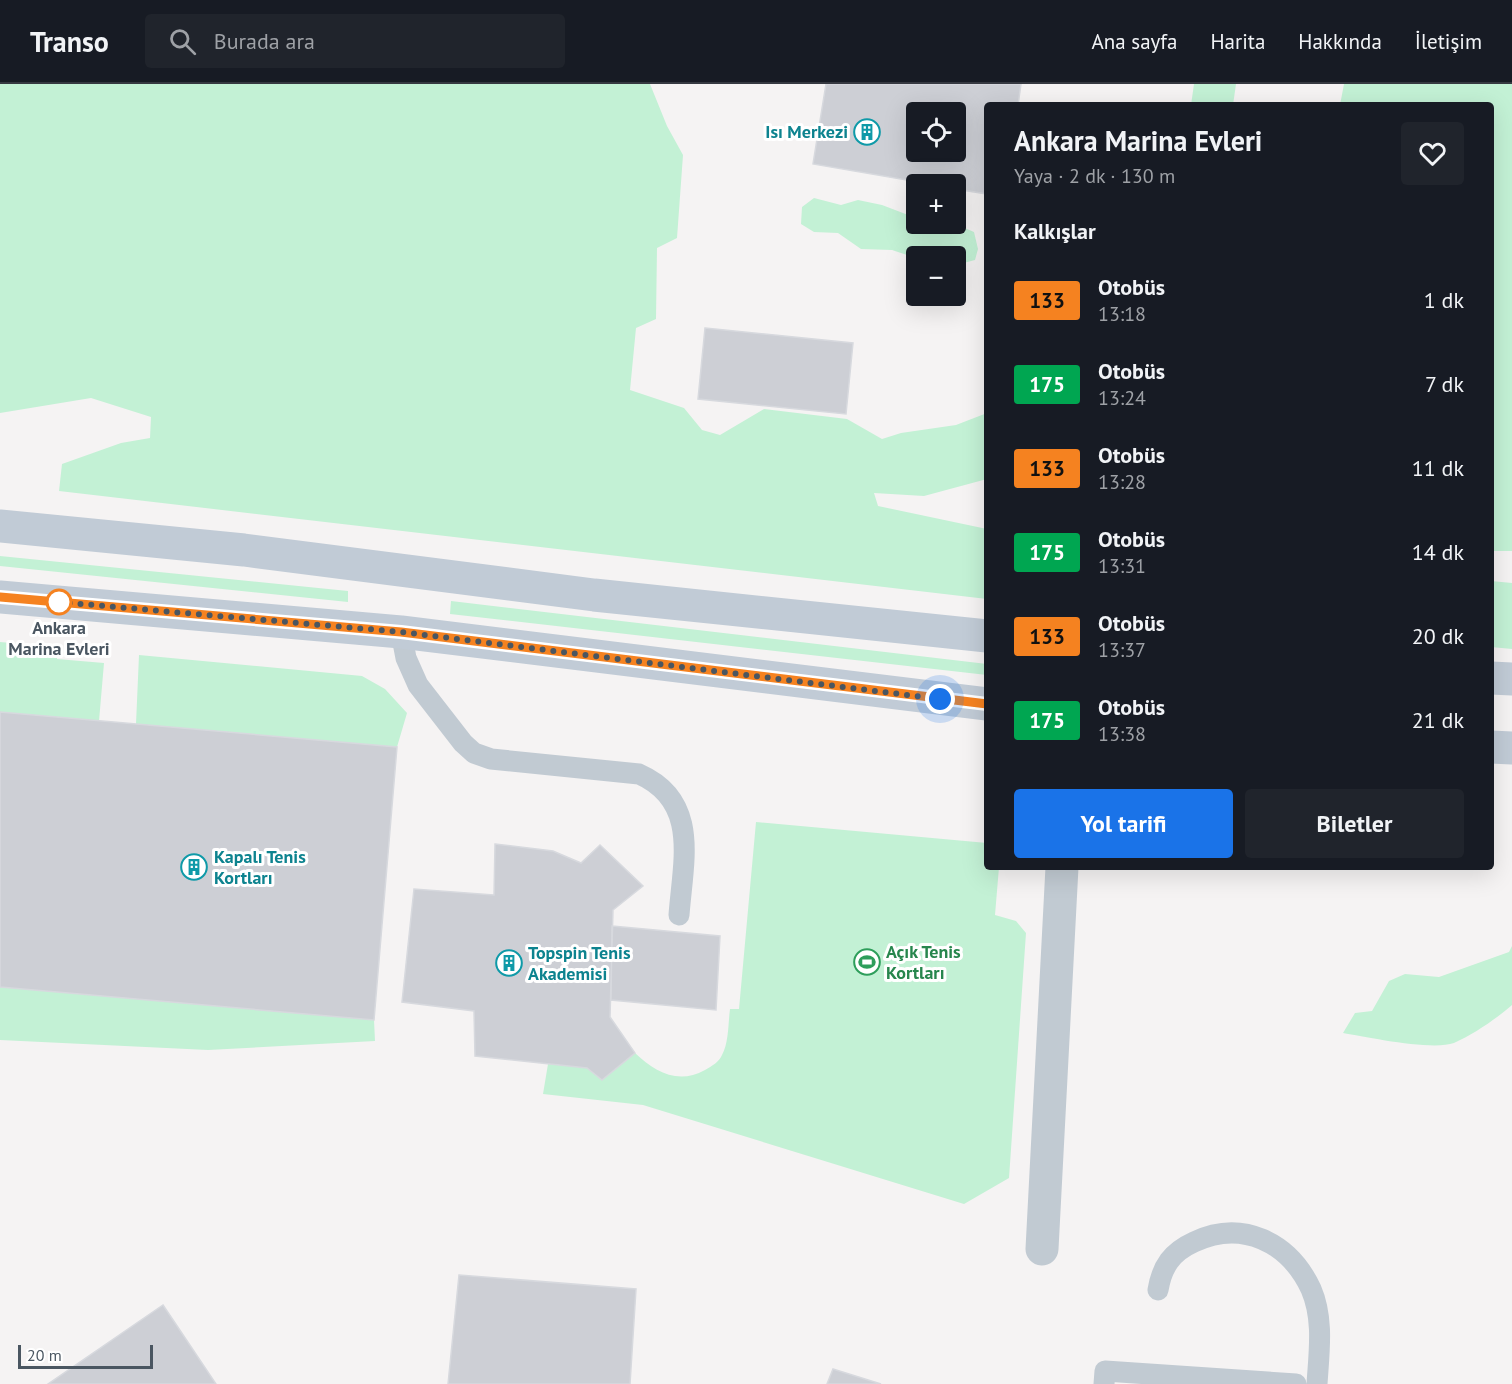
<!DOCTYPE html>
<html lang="tr">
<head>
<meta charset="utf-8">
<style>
	body { margin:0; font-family:"PT Sans",sans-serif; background:#20242c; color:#f1f3f6; height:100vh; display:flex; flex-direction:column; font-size:22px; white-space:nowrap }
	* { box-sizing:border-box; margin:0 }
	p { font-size:20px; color:#9ea1a6 }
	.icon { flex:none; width:33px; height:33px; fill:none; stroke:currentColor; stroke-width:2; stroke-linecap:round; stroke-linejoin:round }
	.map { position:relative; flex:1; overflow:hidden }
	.side { position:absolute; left:984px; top:18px; width:510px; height:768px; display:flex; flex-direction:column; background:#171b24; border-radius:6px; box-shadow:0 6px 24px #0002 }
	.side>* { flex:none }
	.badge { padding:0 12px; border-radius:4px; font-size:21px; line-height:39px }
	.tools { position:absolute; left:906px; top:18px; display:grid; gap:12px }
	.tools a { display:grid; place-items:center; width:60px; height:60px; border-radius:6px; background:#171b24; box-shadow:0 6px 24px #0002; font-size:30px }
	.scale { position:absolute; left:18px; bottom:15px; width:135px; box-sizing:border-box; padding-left:6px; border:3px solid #4a5661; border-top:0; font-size:16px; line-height:21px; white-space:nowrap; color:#4a5661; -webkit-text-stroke:4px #fff; paint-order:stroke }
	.you { position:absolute; width:30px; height:30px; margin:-15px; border:4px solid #fff; border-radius:50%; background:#1a73e8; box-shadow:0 0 0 9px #1a73e833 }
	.map>.badge { position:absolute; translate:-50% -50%; box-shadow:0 0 0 3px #fff }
	h2 { padding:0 30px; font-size:22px; line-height:54px }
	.round { display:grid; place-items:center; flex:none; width:63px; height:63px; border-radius:6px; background:#20242c }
	.overview { display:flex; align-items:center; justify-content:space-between; height:102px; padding:0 30px }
	h1 { font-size:28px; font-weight:600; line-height:45px }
	.cta { display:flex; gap:12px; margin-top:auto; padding:12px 30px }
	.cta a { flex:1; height:69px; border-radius:6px; background:#1a73e8; color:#fff; font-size:24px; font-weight:600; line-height:69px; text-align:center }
	.cta a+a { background:#20242c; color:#f1f3f6 }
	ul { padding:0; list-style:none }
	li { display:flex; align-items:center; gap:18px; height:84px; padding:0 30px }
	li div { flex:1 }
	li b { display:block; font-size:22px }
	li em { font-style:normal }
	li .badge { min-width:66px; font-weight:700; text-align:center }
	header { display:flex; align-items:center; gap:36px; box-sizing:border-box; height:84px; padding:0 30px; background:#171b24; border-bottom:2px solid #363941 }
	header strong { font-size:28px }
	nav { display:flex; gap:33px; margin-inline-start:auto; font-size:21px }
	.search { width:420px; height:54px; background:#20242c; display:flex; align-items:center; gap:15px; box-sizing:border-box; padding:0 21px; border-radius:6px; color:#9ea1a6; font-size:22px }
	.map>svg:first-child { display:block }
	.green { fill:#c3f1d5 }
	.building { fill:#cdcfd5; stroke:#d7d9de; stroke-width:1.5; fill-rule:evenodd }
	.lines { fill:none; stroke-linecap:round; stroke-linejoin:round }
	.lane { stroke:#c1cad2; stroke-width:21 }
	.street { stroke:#c1cad2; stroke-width:33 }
	.secondary { stroke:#c1cbd6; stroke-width:33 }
	.line-casing { stroke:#fff; stroke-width:14 }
	.line { stroke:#f58220; stroke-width:9 }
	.walk { stroke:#4a5661; stroke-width:6; stroke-dasharray:0 10.8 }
	.stop-dot { fill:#fff; stroke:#f58220; stroke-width:3 }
	.labels { text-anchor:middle; stroke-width:6; stroke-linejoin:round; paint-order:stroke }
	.culture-label { font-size:18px; font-weight:bold; fill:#0d838f; stroke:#fff; text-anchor:start }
	.stop-label { font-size:18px; font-weight:bold; fill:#4a5661; stroke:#fff }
	.leisure-label { font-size:18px; font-weight:bold; fill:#27864d; stroke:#fff; text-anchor:start }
</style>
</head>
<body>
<header>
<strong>Transo</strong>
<div class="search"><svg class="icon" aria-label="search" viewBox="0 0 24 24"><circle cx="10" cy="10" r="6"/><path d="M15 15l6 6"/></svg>Burada ara</div>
<nav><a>Ana sayfa</a><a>Harita</a><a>Hakkında</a><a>İletişim</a></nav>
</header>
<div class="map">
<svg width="1512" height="1300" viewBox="0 0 1512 1300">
	<rect width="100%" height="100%" fill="#f5f3f3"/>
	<!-- green -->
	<path class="green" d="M 0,0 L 650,0 L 667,42 L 683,71 L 677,154 L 657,164 L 656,235 L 636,244 L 630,306 L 684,324 L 702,346 L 720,351 L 764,325 L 847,335 L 882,355 L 901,349 L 956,341 L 987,329 L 987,395 L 924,412 L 874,409 L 878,422 L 987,445 L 987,515 L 59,407 L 62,380 L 121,359 L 150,354 L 151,333 L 91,314 L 0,329 Z
		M 1194,0 L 1236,0 L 1233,21 L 1191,21 Z
		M 1344,0 L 1512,0 L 1512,467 L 1491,467 L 1491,21 L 1340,21 Z
		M 814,114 L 841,121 L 858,116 L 882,121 L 916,134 L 916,140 L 960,142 L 974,148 L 978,165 L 975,176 L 956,181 L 956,172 L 916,174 L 892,166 L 861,165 L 838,149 L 814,148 L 801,140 L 802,123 Z
		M 0,472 L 348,507 L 348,518 L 0,482 Z
		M 1491,497 L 1512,499 L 1512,565 L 1491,563 Z
		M 451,517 L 987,580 L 987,591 L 450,530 Z
		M 0,558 L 57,563 L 57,575 L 104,579 L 99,637 L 0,628 Z
		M 139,571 L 362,592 L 385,605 L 407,629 L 397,663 L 136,640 Z
		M 756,738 L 987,759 L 987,783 L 999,783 L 995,831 L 1016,837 L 1026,849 L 1009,1094 L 964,1120 L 643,1021 L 543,1010 L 548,980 L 587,984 L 602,996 L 635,969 C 655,988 678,1001 705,986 C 712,982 719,978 722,971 C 729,958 728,940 730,925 L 739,925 Z
		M 1512,862 L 1512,921 C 1496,935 1474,950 1454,959 C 1432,967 1367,953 1343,949 L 1355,929 L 1372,927 L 1389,897 L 1405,890 L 1439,893 L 1509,868 Z
		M 0,903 L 374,936 L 375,957 L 208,966 L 0,956 Z"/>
	<!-- building -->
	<path class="building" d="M 826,0 L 1021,0 L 1018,21 L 987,21 L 987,110 L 956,105 L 956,100 L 930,100 L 813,80 ZM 916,28 L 956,28 L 956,68 L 916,68 Z
		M 705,244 L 853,259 L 846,330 L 698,315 Z
		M 0,628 L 397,663 L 374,936 L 0,903 Z
		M 495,760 L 553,767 L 581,779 L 600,761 L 643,802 L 613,826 L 610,933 L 635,969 L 602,996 L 587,984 L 475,972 L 474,927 L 402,918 L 414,805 L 494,811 Z
		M 612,842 L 720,852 L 716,926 L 611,916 Z
		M 459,1191 L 636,1205 L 630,1300 L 448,1300 Z
		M 163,1221 L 216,1300 L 48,1300 Z
		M 833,1285 L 881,1300 L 827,1300 Z"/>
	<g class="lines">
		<!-- lane -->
		<path class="lane" d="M 401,548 L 406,574 L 418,601 L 463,659 L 474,669 L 491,675 L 639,690 C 700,717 683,777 679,831
			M 1158,1206 C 1162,1182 1172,1168 1194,1158 C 1242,1135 1289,1158 1311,1205 C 1324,1235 1319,1268 1317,1300
			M 1104,1300 L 1105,1287 L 1296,1300"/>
		<!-- street -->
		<path class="street" d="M 1042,1165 L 1062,783"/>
		<!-- secondary -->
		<path class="secondary" d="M 0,442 L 244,466 L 594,511 L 987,552
			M 0,513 L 401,548 L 987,620
			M 1491,594 L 1512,595
			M 1491,663 L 1512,664"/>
	</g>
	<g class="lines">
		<!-- line casing -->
		<g class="line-casing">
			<path id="line" d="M 0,513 L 401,548 L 987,620"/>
		</g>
		<!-- line -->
		<use href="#line" class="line"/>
		<!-- walk -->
		<path class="walk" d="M 59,518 L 401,548 L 940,615"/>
	</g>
	<!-- icons -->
	<defs>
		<g id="building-ring" transform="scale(1.35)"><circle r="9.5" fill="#fff" stroke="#0f9aa8" stroke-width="1.5"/><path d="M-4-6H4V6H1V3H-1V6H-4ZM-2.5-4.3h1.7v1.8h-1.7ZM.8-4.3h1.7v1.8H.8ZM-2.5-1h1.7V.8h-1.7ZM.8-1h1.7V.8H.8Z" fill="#0f9aa8"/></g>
		<g id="stadium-ring" transform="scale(1.35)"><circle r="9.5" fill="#fff" stroke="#2e9e5b" stroke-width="1.5"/><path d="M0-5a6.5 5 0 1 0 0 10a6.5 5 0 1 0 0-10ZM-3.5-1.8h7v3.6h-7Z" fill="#2e9e5b"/></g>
	</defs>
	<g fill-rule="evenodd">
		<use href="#building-ring" x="867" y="48"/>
		<use href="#building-ring" x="194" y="783"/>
		<use href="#stadium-ring" x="867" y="878"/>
		<use href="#building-ring" x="509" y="879"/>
	</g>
	<!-- markers -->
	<circle class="stop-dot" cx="59" cy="518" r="12"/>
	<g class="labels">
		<!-- culture labels -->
		<g class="culture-label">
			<text x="848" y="54" text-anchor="end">Isı Merkezi</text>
			<text x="214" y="779">Kapalı Tenis<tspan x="214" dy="21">Kortları</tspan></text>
			<text x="528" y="875">Topspin Tenis<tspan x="528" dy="21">Akademisi</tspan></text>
		</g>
		<!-- stop labels -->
		<g class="stop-label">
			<text x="59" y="550">Ankara<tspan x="59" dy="21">Marina Evleri</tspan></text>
		</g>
		<!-- leisure labels -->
		<g class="leisure-label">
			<text x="886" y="874">Açık Tenis<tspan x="886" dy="21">Kortları</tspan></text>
		</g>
	</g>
</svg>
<div class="tools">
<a><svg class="icon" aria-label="locate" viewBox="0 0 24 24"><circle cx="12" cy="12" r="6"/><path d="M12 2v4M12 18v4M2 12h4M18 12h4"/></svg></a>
<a>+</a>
<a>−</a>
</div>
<div class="scale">20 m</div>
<div class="you" style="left:940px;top:615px"></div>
<section class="side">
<div class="overview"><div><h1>Ankara Marina Evleri</h1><p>Yaya · 2 dk · 130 m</p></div><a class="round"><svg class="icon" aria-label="heart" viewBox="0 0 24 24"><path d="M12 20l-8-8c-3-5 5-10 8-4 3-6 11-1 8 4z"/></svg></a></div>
<h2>Kalkışlar</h2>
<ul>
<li><span class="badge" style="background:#f58220;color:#111">133</span><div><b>Otobüs</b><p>13:18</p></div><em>1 dk</em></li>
<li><span class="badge" style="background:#00a651;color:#fff">175</span><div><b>Otobüs</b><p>13:24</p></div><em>7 dk</em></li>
<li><span class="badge" style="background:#f58220;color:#111">133</span><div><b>Otobüs</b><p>13:28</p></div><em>11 dk</em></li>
<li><span class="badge" style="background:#00a651;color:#fff">175</span><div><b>Otobüs</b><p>13:31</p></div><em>14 dk</em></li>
<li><span class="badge" style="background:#f58220;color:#111">133</span><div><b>Otobüs</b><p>13:37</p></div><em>20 dk</em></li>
<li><span class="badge" style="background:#00a651;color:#fff">175</span><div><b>Otobüs</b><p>13:38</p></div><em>21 dk</em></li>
</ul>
<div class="cta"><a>Yol tarifi</a><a>Biletler</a></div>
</section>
</div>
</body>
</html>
